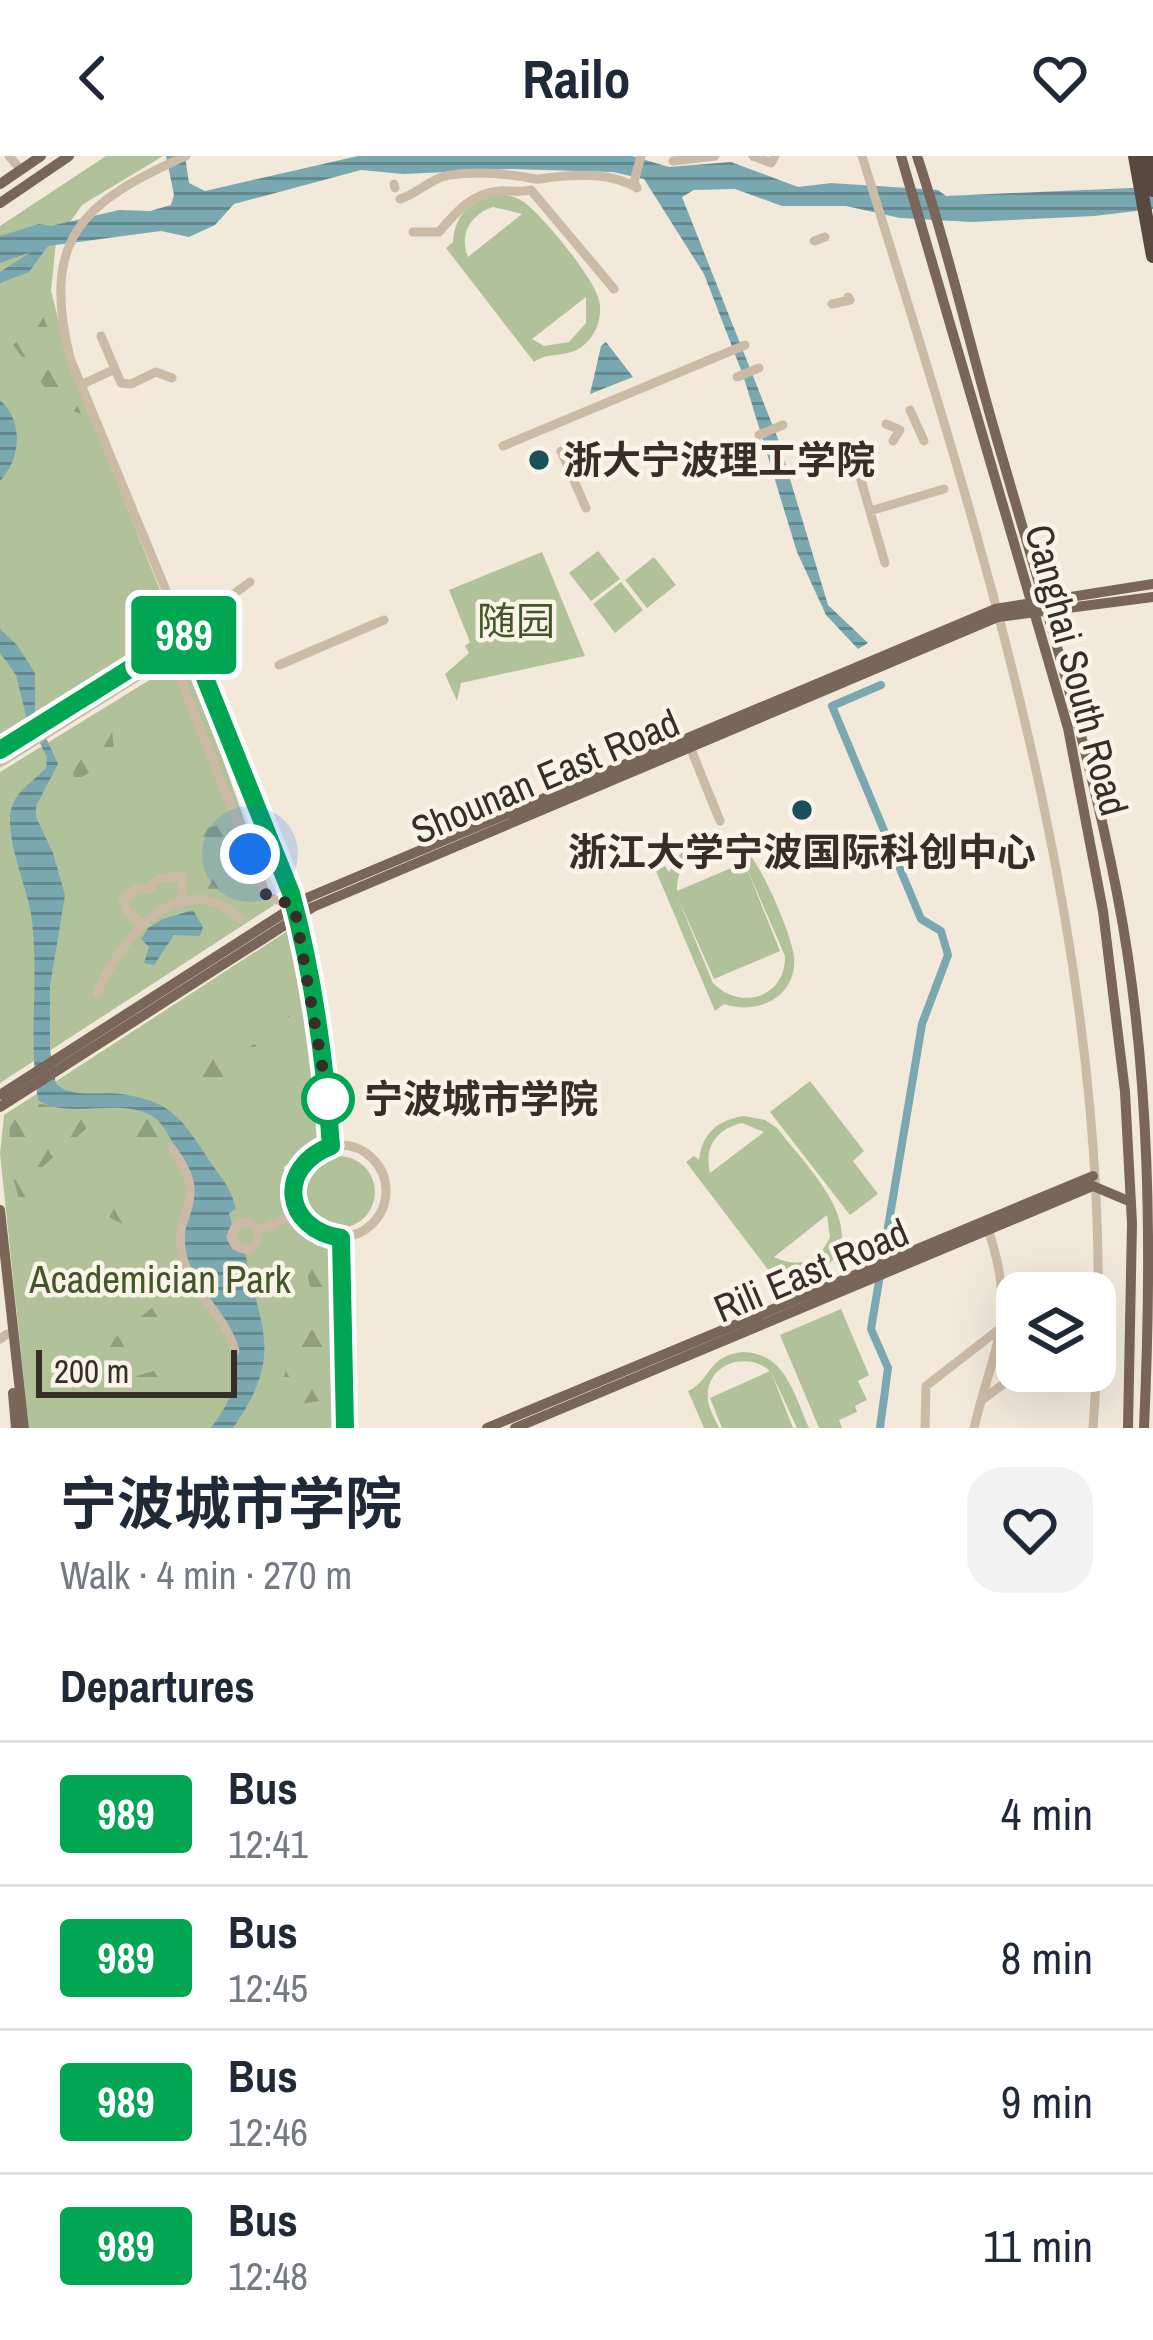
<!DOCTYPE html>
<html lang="en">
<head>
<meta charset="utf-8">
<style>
	body { margin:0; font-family:"Archivo Narrow","Noto Sans SC",sans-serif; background:#f2f2f3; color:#1f2937; height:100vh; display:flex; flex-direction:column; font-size:45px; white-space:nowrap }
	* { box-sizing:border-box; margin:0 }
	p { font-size:39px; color:#747a83 }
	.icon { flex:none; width:66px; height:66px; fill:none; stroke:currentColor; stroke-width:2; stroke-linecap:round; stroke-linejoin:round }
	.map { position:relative; height:1272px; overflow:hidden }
	.details { display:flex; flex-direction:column; background:#fff; flex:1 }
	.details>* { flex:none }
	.badge { padding:0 24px; border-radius:9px; font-size:42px; line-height:78px }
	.controls { position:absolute; left:996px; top:1116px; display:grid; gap:24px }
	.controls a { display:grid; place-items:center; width:120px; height:120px; border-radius:24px; background:#fff; box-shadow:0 12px 48px #0002; font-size:60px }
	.scale { position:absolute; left:36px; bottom:30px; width:201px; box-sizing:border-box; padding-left:12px; border:6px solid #372e27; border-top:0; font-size:33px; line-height:42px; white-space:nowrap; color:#372e27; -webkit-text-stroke:9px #faf3e7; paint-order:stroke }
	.you { position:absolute; width:60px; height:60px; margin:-30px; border:9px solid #fff; border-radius:50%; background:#1a73e8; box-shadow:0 0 0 18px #1a73e833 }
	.map>.badge { position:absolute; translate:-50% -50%; box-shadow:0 0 0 6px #fff }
	h2 { padding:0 60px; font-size:45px; line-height:108px }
	.round { display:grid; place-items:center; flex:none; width:126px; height:126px; border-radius:36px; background:#f2f2f3 }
	.head { display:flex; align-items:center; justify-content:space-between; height:204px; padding:0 60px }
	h1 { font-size:57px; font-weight:700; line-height:90px }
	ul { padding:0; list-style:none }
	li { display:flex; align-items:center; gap:36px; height:144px; padding:0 60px; border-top:3px solid #e0e1e3 }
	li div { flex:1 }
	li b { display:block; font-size:45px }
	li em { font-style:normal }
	li .badge { min-width:132px; font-weight:700; text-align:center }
	header { display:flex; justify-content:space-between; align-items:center; height:156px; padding:0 60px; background:#fff; font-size:54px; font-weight:700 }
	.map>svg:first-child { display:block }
	.green { fill:#b1c29a; fill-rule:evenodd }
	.forest { fill:url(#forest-firs) }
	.water { fill:url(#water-rules) }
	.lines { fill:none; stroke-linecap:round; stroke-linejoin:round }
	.canal { stroke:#79a8b0; stroke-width:8 }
	.minor { stroke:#cbbaa6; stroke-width:9 }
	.major { stroke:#796658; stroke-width:10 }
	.highway { stroke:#58483e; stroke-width:14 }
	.line-casing { stroke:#fff; stroke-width:27 }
	.line { stroke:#00a651; stroke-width:18 }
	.walk { stroke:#372e27; stroke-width:12; stroke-dasharray:0 21.6 }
	.poi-dot { fill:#1c4f59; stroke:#faf3e7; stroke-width:4.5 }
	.stop-dot { fill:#fff; stroke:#00a651; stroke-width:6 }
	.labels { text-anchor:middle; stroke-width:9; stroke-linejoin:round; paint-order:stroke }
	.poi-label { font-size:39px; font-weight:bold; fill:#372e27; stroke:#faf3e7; text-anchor:start }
	.park-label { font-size:39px; fill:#42552b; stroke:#faf3e7 }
	.street-label { font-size:39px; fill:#372e27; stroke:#faf3e7 }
	.stop-label { font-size:39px; font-weight:bold; fill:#372e27; stroke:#faf3e7; text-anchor:start }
</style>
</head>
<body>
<header><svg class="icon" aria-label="back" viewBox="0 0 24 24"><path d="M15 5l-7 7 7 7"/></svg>Railo<svg class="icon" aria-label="heart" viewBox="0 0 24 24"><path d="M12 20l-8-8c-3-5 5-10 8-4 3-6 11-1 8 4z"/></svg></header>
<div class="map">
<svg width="1153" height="1272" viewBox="0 0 1153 1272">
	<defs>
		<pattern id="forest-firs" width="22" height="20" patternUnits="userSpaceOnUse" patternTransform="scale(3)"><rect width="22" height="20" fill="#b1c29a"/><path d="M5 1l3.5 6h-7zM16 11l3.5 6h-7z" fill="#919e7e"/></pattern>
		<pattern id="water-rules" width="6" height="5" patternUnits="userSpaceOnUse" patternTransform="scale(3)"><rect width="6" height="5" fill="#79a8b0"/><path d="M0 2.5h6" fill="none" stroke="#64898f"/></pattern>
	</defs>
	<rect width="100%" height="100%" fill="#f2e9db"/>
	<!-- green -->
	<path class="green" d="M 106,0 L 163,0 L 82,49 L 56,86 L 51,135 L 69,206 L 176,474 L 0,583 L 0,70 Z
		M 497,38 C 508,39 515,40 524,46 C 543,60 594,122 599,144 C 602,156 599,170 592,180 C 574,206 552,193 534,206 L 446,92 L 453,86 C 455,57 471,46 497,38 ZM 493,51 L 522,58 L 468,101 C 459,78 470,59 493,51 ZM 586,141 L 586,167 L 569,186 L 544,190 L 532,183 Z
		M 598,395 L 620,423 L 591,445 L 569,417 Z
		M 542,396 L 585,500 L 461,527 L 457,545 L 445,518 L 469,497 L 465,490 L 470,486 L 449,434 Z
		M 654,401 L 676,429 L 647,452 L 625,424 Z
		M 621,426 L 643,454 L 615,477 L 593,448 Z
		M 187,501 L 274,749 L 0,927 L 0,616 Z
		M 706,684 C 719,683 731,684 742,691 C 760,703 791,778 794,800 C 798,840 758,860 724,848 L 715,855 L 656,715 L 665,710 L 669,716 L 680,698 ZM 714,692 L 735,699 L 743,707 L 677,735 C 677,710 689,695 714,692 ZM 745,708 L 785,800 C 786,842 740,855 713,827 L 677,740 L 714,823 L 780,795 Z
		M 295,770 L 325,980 L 284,1011 L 283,1038 L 297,1074 L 329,1086 L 332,1100 L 335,1272 L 29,1272 L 0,998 L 4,959 Z
		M 810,925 L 864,995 L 853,1005 L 878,1038 L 850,1059 L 770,956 Z
		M 744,960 L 765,964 L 777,972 C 801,1004 876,1075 824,1112 C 809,1122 792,1118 779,1128 L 686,1006 L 694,1000 L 699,1004 C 702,977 718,964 744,960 ZM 742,967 L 764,976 L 710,1017 C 704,991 716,973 742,967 ZM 827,1059 L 830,1081 C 819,1106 798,1113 774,1101 Z
		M303 1036a36 36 0 1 1 72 0a36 36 0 1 1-72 0Z
		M 841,1153 L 869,1219 L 858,1225 L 867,1244 L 855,1250 L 857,1256 L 839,1264 L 842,1272 L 819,1272 L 780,1179 Z
		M 742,1196 C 785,1196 794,1238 809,1272 L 797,1272 L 771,1216 L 793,1272 L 722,1272 L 710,1242 L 770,1215 C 747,1194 704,1208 708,1244 C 709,1253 715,1263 719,1272 L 704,1272 L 688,1235 C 711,1225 707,1200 742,1196 Z"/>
	<!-- forest -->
	<path class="forest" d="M 43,160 L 81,258 L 58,249 L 13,189 Z
		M 110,555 L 115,603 L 76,624 L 57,588 Z
		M 227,667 L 242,715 L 240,732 L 205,733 L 195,714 L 190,684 L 199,674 Z
		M 300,850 C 282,906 274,905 224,930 L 223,950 L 128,883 L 152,870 L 188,913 L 215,896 C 248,906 275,869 300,850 Z
		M 34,947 L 114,959 L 87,972 L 31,1021 L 32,1057 L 23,1059 L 9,1005 L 10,960 Z
		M 125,963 L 148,963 L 159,973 L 173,1002 L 168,1007 L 119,986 L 117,970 Z
		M 90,1019 L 115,1027 L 147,1078 C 118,1066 83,1057 90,1019 Z
		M 297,1081 L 339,1092 L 341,1241 L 274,1253 L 311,1133 Z
		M 156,1126 L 184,1138 C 172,1176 165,1179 130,1196 L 137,1220 L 166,1211 L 168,1229 L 176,1238 L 172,1242 L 158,1234 L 139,1249 L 131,1250 L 130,1234 L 112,1220 L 106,1198 L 115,1182 L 153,1151 Z"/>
	<!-- water -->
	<path class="water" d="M 166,0 L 185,0 L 189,27 L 205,35 L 358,0 L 632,0 L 669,11 L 731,6 L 798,31 L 831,27 L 938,34 L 946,40 L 1153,31 L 1153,53 L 1094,60 L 971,66 L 900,62 L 846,50 L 782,50 L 735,33 L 694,34 L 682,41 L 778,283 L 828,449 L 868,487 L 858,493 L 826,459 L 797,396 L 743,219 L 704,118 L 644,23 L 613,16 L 510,13 L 403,18 L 361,14 L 234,48 L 215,69 L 189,81 L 161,75 L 48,90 L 29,116 L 0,127 L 0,116 L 31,96 L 0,107 L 0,80 L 39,68 L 51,70 L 119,54 L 150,55 L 171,49 L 174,39 Z
		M 606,186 L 633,221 L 590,238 L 601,190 Z
		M 0,244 C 24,266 21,302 0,325 Z
		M 0,473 L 17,489 L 35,517 L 35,558 L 58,608 L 36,650 L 36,661 L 53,697 L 65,739 L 50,830 L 50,893 L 56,928 C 73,943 100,935 121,938 C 172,945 182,963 209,1004 C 222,1024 229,1027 236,1053 L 229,1057 L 232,1069 L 226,1081 L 233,1094 L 245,1096 C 260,1175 285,1197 233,1272 L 211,1272 C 276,1186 196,1169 183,1097 C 180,1079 192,1061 194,1043 C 196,1030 167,969 155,962 C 122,939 70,965 38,944 C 28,885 39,825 32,765 C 28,732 10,698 10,664 C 10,637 30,629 46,612 L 47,601 L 26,560 L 16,519 L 0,497 Z
		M 193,754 L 203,771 L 200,780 L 174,779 L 154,809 L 144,807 L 149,791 L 141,783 L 148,772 L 163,763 Z"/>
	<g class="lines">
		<!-- canal -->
		<path class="canal" d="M 880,1272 L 888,1212 L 871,1173 L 922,868 L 948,799 L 941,775 L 921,763 L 832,550 L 881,529"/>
		<!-- minor -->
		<path class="minor" d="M 9,0 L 21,14
			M 186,0 C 81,47 41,82 70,202 L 291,737 L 328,943 L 331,990
			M 753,0 L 771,7 L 775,0
			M 862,0 C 991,413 1127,833 1093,1272
			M 673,5 L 715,0
			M 394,28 L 395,32
			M 637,32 L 634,26 L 641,0
			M 400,43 C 418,38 432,21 450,19 C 477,15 510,18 535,23 C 540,24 549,21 554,21 C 582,18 612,17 637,32
			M 413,76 L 439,76 C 455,57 472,37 499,35 C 511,34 519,37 531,34 L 614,133
			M 814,85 L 825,81
			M 832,148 L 850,144 L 848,141
			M 101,180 L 121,227 L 131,228 L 156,216 L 172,222
			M 737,221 L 759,212
			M 81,229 L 115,213
			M 910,254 L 924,285
			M 886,268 L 900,274 L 893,285
			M 759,279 L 783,269
			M 503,290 L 745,189
			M 848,294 L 856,307 L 885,407
			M 561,295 L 586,352
			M 870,355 L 944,333
			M 183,467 C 208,456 228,443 250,426
			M 191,487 L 181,524 L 267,741 L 294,749
			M 279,509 L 384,464
			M 690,591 L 720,665
			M 0,594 L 187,477
			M 0,607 L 191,487
			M 143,768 L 127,756 L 123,744 L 137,732 L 149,733 L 158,723 L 182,720 L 182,746
			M 97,838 C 119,784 181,706 241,764
			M294 1035a46 46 0 1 1 92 0a46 46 0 1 1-92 0Z
			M 172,993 C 212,1047 172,1050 182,1098 C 189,1134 225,1158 235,1195
			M232 1080a13 13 0 1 1 26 0a13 13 0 1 1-26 0Z
			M 258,1075 L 285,1063
			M 341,1082 L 345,1272
			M 1082,1137 L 1087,1133
			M 0,1183 L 7,1178
			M 1046,1215 L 1052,1224
			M 982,1244 L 1021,1215
			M 925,1272 L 926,1230 L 1002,1171
			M 974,1272 C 994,1188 1018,1163 988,1073"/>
		<!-- major -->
		<path class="major" d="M 901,0 L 1068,572 L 1103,755 L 1125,936 L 1132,1067 L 1128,1272
			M 917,0 C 948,92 969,187 996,280 C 1040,432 1087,582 1117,737 C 1151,911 1152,1096 1144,1272
			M 0,28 L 41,0
			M 0,47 L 69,0
			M 0,939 L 309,741 L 995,453 L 1153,428
			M 0,951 L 313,751 L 998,461 L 1153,441
			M 0,1054 L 24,1272
			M 13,1237 L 16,1272
			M 487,1272 L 1093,1020
			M 515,1272 L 1093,1030 L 1131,1046"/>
		<!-- highway -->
		<path class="highway" d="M 1135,0 L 1153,100
			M 1147,0 L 1153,34"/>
	</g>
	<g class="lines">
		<!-- line casing -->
		<g class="line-casing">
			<path id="line" d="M 0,594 L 187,477 L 291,737 C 313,818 325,906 331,990 C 276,1011 283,1073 341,1082 L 345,1272"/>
		</g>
		<!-- line -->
		<use href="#line" class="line"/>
		<!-- walk -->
		<path class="walk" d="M 250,698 L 267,741 L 294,749 L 328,943"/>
	</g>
	<!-- markers -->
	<g class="poi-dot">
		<circle cx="539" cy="304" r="12"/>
		<circle cx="802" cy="654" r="12"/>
	</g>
	<circle class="stop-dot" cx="328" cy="943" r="24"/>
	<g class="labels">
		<!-- poi labels -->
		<g class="poi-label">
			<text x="563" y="318">浙大宁波理工学院</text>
			<text x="802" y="710" text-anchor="middle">浙江大学宁波国际科创中心</text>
		</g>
		<!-- park labels -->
		<g class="park-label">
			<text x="516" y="479">随园</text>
			<text x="160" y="1137">Academician Park</text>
		</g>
		<!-- street labels -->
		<g class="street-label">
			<text transform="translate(1077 514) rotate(75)" y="14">Canghai South Road</text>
			<text transform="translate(545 620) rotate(-23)" y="14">Shounan East Road</text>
			<text transform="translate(811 1114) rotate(-23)" y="14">Rili East Road</text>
		</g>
		<!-- stop labels -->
		<g class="stop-label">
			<text x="364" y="957">宁波城市学院</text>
		</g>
	</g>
</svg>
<div class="controls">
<a><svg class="icon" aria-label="layers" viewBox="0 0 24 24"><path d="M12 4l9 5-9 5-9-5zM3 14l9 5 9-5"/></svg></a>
</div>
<div class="scale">200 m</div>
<div class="you" style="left:250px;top:698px"></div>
<b class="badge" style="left:184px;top:479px;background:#00a651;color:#fff">989</b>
</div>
<section class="details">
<div class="head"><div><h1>宁波城市学院</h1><p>Walk · 4 min · 270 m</p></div><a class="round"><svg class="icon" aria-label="heart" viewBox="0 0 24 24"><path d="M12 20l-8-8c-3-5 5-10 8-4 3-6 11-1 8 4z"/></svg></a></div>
<h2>Departures</h2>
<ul>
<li><span class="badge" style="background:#00a651;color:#fff">989</span><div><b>Bus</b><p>12:41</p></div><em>4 min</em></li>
<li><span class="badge" style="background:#00a651;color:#fff">989</span><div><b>Bus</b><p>12:45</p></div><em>8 min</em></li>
<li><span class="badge" style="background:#00a651;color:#fff">989</span><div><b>Bus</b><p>12:46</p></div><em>9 min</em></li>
<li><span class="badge" style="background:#00a651;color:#fff">989</span><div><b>Bus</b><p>12:48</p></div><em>11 min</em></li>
</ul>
</section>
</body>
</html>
